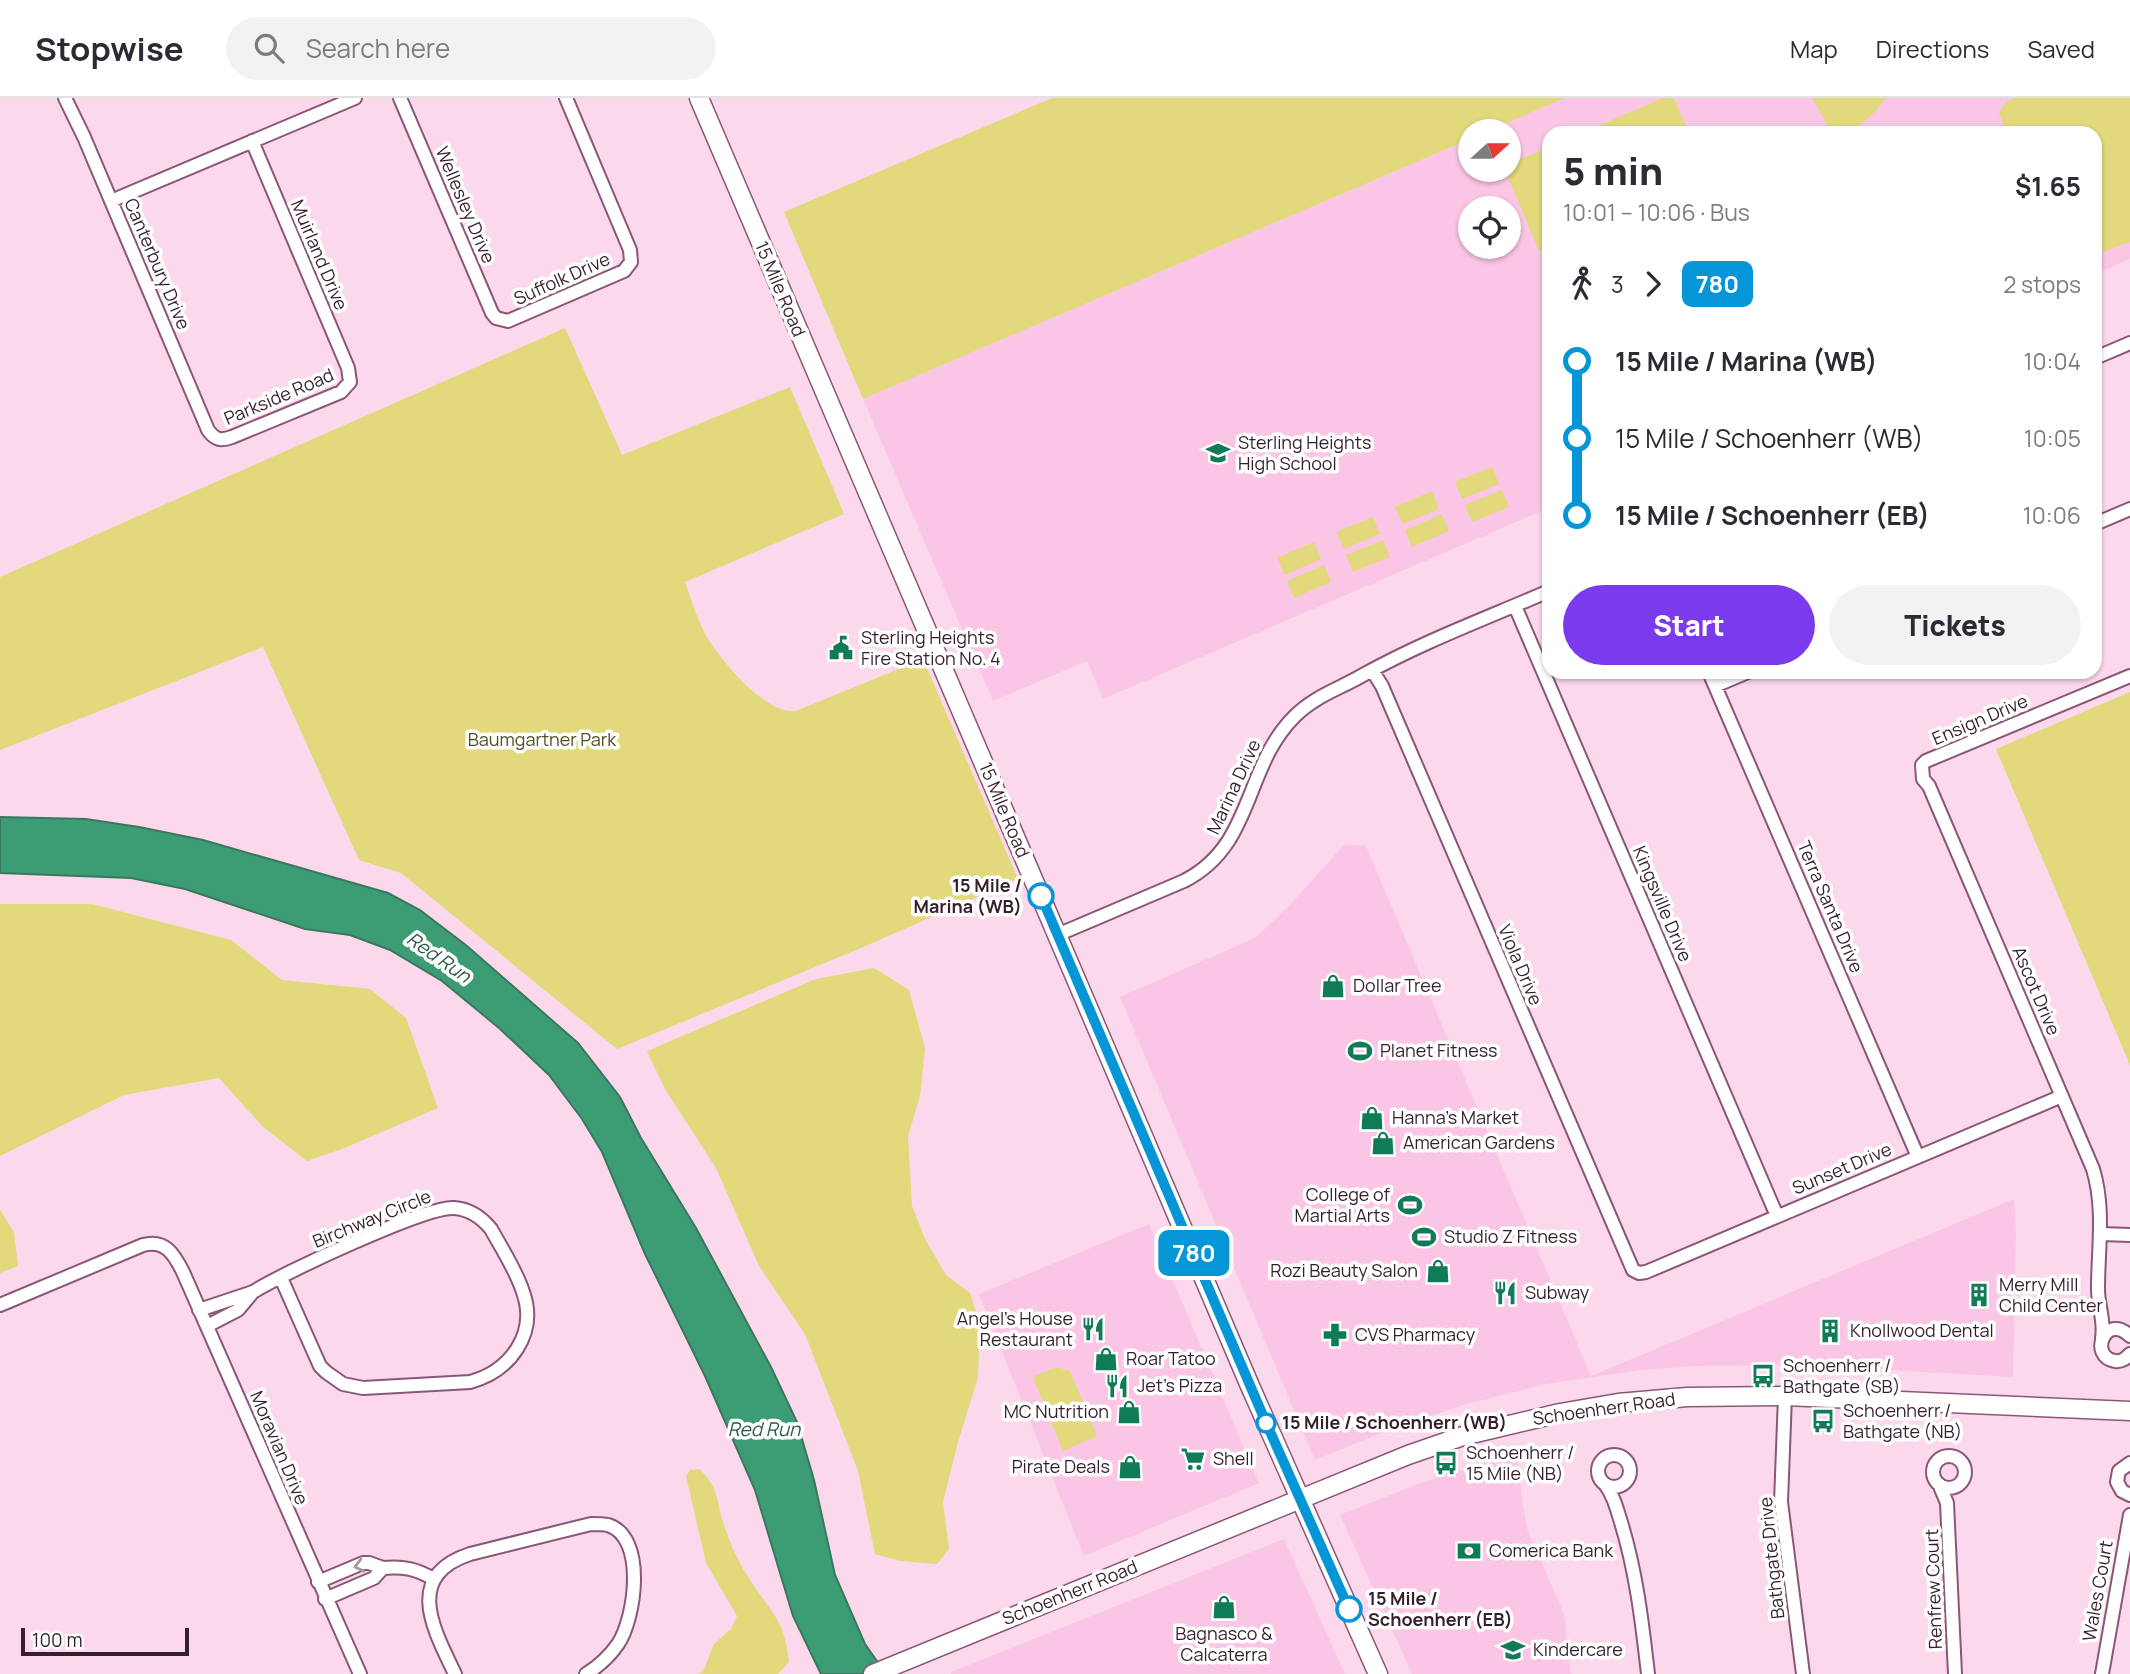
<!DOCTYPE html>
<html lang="en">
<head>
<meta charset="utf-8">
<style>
	body { margin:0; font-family:Manrope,sans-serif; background:#f2f2f3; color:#2b2b33; height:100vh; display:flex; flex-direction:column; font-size:26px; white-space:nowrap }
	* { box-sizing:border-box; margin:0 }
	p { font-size:23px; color:#7c7c81 }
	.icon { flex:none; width:38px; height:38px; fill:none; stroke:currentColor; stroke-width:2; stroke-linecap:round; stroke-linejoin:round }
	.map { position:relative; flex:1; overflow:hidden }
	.drawer { position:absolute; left:1542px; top:28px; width:560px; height:553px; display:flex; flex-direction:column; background:#fff; border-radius:21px; box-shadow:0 2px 5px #0004 }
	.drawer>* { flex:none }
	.badge { padding:0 14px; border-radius:10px; font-size:24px; line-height:46px }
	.needle { width:46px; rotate:69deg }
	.tools { position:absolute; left:1458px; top:21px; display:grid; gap:14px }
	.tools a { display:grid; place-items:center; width:63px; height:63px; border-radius:50%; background:#fff; box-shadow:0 2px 5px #0004; font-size:35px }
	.scale { position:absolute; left:21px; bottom:18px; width:168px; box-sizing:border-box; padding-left:7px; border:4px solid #351f2c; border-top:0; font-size:19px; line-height:24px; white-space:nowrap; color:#351f2c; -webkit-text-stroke:5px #fff; paint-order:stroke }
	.map>.badge { position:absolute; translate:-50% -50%; box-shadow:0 0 0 4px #fff }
	.legs { display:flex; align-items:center; gap:10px; height:77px; padding:0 21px; font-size:23px }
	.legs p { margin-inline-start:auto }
	.summary { display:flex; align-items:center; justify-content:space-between; height:119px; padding:0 21px }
	h1 { font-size:38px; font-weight:800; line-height:52px }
	.primary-button { display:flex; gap:14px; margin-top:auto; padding:14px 21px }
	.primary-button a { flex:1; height:80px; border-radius:42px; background:#7c3aed; color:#fff; font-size:28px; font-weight:800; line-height:80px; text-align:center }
	.primary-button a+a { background:#f2f2f3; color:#2b2b33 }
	ul { padding:0 21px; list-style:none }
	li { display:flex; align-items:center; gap:24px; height:77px; font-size:26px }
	li i { display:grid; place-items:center; width:10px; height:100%; margin:0 9px; background:currentColor }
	li i::after { content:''; width:18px; height:18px; margin:-9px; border:5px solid; border-radius:50%; background:#fff }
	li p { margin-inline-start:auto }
	li:first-child i { background:linear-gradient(#0000 50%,currentColor 0) }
	li:last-child i { background:linear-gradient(currentColor 50%,#0000 0) }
	header { display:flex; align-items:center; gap:42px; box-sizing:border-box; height:98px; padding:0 35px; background:#fff; border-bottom:2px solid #e1e1e2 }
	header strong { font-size:33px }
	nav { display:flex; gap:38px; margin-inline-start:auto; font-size:24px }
	.search { width:490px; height:63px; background:#f2f2f3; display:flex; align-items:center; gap:18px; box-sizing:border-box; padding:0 24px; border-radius:38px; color:#7c7c81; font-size:26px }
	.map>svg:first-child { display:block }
	.built { fill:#fbc6e5; fill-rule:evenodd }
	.green { fill:#e2d87c }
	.water { fill:#3c9d75; stroke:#3a775f; stroke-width:2 }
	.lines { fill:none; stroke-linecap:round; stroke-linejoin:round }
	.street-casing { stroke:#8b5777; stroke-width:16 }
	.secondary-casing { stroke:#8b5777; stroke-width:21 }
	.street { stroke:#fff; stroke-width:12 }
	.secondary { stroke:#fff; stroke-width:18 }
	.oneway { stroke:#a49aa0 }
	.line-1-casing { stroke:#fff; stroke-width:16 }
	.line-1 { stroke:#0696d7; stroke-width:10 }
	.stop-1-dot { fill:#fff; stroke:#0696d7; stroke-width:3.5 }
	.labels { text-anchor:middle; stroke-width:7; stroke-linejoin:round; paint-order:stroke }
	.street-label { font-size:18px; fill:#351f2c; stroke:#fff }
	.poi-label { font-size:18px; fill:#351f2c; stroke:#fff; text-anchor:start }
	.park-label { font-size:18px; fill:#555021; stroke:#fff }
	.stop-label { font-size:18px; font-weight:bold; fill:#351f2c; stroke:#fff; text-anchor:start }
	.water-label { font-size:19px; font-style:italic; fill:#2a5c46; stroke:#fff }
</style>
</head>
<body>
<header>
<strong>Stopwise</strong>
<div class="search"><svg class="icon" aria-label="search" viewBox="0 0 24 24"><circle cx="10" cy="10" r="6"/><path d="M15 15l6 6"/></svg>Search here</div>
<nav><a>Map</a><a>Directions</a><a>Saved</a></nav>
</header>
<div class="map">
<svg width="2130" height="1576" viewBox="0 0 2130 1576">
	<rect width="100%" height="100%" fill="#fcd8ec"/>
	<!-- built -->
	<path class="built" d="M 1565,0 L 2130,0 L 2130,161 L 2095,176 L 2095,35 L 1549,35 L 1549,410 L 1103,601 L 1087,563 L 993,603 L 863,301 L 1470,41 L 1470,72 L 1508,72 L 1508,33 L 1488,33 ZM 1470,110 L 1508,110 L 1508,149 L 1470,149 Z
		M 1344,747 L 1366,748 L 1591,1278 L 2014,1101 L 2016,1133 L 2013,1279 L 1796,1267 L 1695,1268 L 1641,1272 L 1546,1286 L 1463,1307 L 1389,1332 L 1315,1362 L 1120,899 L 1255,840 L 1288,809 Z
		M 1149,1126 L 1259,1385 L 1084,1458 L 979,1196 Z
		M 1516,1355 L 1526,1428 L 1564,1516 L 1571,1576 L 1412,1576 L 1340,1417 L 1418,1386 Z
		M 1284,1441 L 1345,1576 L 951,1576 L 951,1574 Z"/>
	<!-- green -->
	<path class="green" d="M 1052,0 L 1565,0 L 1488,33 L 1470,33 L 1470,41 L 863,301 L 784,114 Z
		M 1663,0 L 1674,0 L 1689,35 L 1582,35 Z
		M 1812,0 L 1886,0 C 1872,19 1855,35 1832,35 Z
		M 2014,0 L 2130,0 L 2130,144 L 2095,157 L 2095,35 L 2007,35 L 1999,15 L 2005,5 Z
		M 1549,49 L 1549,149 L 1539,153 L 1505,72 L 1508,72 L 1509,66 Z
		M 565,230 L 622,357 L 790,289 L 844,416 L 685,484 C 691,501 700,530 710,544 C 726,568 766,616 796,613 L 923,561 L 1018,781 L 861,850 L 617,951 L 401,775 L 359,762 L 263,549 L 0,652 L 0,479 Z
		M 1492,369 L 1499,386 L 1462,401 L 1455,384 Z
		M 1502,392 L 1509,409 L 1472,424 L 1465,407 Z
		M 1432,393 L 1439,411 L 1403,426 L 1395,409 Z
		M 1442,416 L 1449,433 L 1412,449 L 1405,432 Z
		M 1373,419 L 1380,436 L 1344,451 L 1336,434 Z
		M 1383,442 L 1390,459 L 1353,474 L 1346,457 Z
		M 1314,444 L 1321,461 L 1285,477 L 1277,460 Z
		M 1324,467 L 1331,484 L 1294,500 L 1287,483 Z
		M 2130,594 L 2130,967 L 1996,651 Z
		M 0,806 L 92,806 L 231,842 L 282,882 L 370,891 L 406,920 L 438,1010 L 342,1051 L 307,1063 L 262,1028 L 219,980 L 124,997 L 0,1058 Z
		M 874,870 L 909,892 L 925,950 L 920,998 L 908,1038 L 912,1108 L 925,1141 L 946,1177 L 970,1195 L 980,1227 L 978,1279 L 958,1344 L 943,1404 L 949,1451 L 937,1466 L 900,1463 L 875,1456 L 858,1373 L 805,1236 L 759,1168 L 716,1070 L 665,991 L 647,953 L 816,881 Z
		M 0,1112 L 14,1134 L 18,1168 L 0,1175 Z
		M 1056,1269 L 1070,1273 L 1097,1338 L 1063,1353 L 1034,1282 L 1035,1278 Z
		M 699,1371 C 719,1389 716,1401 723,1424 C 727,1435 731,1448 737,1459 C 747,1481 762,1498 775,1518 C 784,1531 787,1548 789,1564 L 778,1576 L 697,1576 L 703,1574 L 714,1546 L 731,1531 L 737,1518 L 706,1465 L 686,1378 L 690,1372 Z"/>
	<!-- water -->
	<path class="water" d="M 0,719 L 86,721 L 139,729 L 203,742 L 388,795 L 420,812 L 467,848 L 578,945 L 620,999 L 641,1040 L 696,1130 L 771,1269 L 797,1324 L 814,1382 L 835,1477 L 865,1546 L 886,1576 L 821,1576 L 793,1518 L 755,1392 L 705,1278 L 645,1156 L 602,1054 L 582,1021 L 549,977 L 499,930 L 442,883 L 390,852 L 350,837 L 305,831 L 185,791 L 131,780 L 0,775 Z"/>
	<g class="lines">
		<!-- street casing -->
		<g class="street-casing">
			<path id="street" d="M 65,0 L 84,39 L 208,332 C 215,342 221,343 232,339 L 341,294 L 350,284 L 348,270 L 252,43
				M 400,0 L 492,215 L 496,220 L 508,223 L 624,173 L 631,164 L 630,152 L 566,0
				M 111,103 L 355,0
				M 2095,260 L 2130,245
				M 2095,426 L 2130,411
				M 1515,508 L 1777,1118
				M 1372,572 L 1382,588 L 1633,1172 L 1639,1175 L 1646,1174 L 2062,998
				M 1709,574 L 1918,1059
				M 1715,588 L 1748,574
				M 1057,837 L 1184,783 C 1255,747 1243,669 1295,618 C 1315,598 1339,591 1363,577 C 1422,544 1487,520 1549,493
				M 2101,1136 L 2130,1137
				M 253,1194 C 281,1176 426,1108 454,1110 C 469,1111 482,1120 491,1131 C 502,1151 516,1172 523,1194 C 538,1236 510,1273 470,1284 L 363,1290 L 343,1286 L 326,1274 L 320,1268 L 281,1180
				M 0,1207 L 143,1147 C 165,1141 174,1156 183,1174 L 360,1576
				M 199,1212 L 253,1194 L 238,1212 L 207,1228
				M 2130,1238 C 2105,1214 2088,1259 2115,1263 C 2122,1264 2126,1260 2130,1256
				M 2102,1240 C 2105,1223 2098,1208 2098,1191 C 2098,1150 2105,1111 2093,1071 L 1929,688 L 1923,681 L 1922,667 L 1926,663 L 2130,578
				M 1785,1298 L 1781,1404 L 1803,1576
				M1598 1373a16 16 0 1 1 32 0a16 16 0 1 1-32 0Z
				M1933 1374a16 16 0 1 1 32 0a16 16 0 1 1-32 0Z
				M 2130,1365 L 2119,1373 L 2117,1384 L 2122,1393 L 2130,1397
				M 1605,1386 C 1613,1397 1616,1408 1620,1421 C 1636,1472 1642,1523 1648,1576
				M 1939,1386 L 1947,1405 L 1955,1576
				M 383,1470 C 404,1468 416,1471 434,1481
				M 318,1484 L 363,1465 L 369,1465 L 383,1470 L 374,1480 L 325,1501
				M 455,1576 C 434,1532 403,1478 470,1456 L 591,1426 C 596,1426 603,1426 608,1427 C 647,1439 635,1521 618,1546 C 609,1559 599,1568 586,1576
				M 2102,1576 L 2130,1417"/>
		</g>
		<!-- secondary casing -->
		<g class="secondary-casing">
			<path id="secondary" d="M 699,0 L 1250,1288 L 1378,1576
				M 873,1576 L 1408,1357 L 1463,1338 L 1560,1315 L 1618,1305 L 1687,1299 L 1785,1298 L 2130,1313"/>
		</g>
		<!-- street -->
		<use href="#street" class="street"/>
		<!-- secondary -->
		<use href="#secondary" class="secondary"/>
	</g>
	<!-- one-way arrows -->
	<defs><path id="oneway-chevron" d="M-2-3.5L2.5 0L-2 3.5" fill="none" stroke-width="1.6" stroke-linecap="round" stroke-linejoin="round" transform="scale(1.75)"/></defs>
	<use class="oneway" href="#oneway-chevron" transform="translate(359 1468) rotate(166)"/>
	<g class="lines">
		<!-- line-1 casing -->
		<g class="line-1-casing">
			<path id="line-1" d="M 1041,798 L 1264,1320 L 1349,1511"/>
		</g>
		<!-- line-1 -->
		<use href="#line-1" class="line-1"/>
	</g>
	<!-- icons -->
	<defs>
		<g id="school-bare" transform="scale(1.89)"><path d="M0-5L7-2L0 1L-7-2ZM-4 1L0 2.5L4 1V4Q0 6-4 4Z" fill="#107c57" stroke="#fff" stroke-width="2.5" paint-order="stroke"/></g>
		<g id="civic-bare" transform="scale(1.89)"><path d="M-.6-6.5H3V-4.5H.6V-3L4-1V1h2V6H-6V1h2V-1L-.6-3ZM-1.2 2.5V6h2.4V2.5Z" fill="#107c57" stroke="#fff" stroke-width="2.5" paint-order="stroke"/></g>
		<g id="shop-bare" transform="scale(1.89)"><path d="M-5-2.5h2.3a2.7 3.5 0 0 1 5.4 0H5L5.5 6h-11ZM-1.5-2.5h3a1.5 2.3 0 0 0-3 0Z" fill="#107c57" stroke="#fff" stroke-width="2.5" paint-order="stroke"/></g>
		<g id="stadium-bare" transform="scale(1.89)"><path d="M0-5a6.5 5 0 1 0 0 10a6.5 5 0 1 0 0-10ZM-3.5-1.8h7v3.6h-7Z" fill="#107c57" stroke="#fff" stroke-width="2.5" paint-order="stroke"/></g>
		<g id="restaurant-bare" transform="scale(1.89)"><path d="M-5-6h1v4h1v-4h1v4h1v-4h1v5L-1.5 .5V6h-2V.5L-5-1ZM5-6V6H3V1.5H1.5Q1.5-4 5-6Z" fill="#107c57" stroke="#fff" stroke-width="2.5" paint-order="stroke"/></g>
		<g id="building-bare" transform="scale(1.89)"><path d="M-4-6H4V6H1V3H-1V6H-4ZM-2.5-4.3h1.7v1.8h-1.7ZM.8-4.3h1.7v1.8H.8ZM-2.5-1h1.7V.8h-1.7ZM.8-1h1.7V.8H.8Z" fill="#107c57" stroke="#fff" stroke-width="2.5" paint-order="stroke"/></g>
		<g id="pharmacy-bare" transform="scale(1.89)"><path d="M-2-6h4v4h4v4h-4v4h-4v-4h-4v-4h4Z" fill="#107c57" stroke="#fff" stroke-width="2.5" paint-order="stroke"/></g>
		<g id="bus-bare" transform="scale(1.89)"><path d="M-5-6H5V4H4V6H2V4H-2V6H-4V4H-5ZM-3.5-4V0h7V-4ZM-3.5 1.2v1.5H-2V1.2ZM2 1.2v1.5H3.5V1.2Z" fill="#107c57" stroke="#fff" stroke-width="2.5" paint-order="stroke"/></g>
		<g id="supermarket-bare" transform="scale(1.89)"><path d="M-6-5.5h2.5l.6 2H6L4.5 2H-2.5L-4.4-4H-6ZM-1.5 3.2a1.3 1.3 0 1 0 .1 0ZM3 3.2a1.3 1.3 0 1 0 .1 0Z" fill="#107c57" stroke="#fff" stroke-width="2.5" paint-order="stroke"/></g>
		<g id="bank-bare" transform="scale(1.89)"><path d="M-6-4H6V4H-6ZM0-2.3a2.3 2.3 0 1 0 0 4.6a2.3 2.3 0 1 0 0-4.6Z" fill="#107c57" stroke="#fff" stroke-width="2.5" paint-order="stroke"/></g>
	</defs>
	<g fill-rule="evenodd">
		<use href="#school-bare" x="1218" y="355"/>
		<use href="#civic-bare" x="841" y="550"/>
		<use href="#shop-bare" x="1333" y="888"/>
		<use href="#stadium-bare" x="1360" y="953"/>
		<use href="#shop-bare" x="1372" y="1020"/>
		<use href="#shop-bare" x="1383" y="1045"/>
		<use href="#stadium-bare" x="1410" y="1107"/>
		<use href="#stadium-bare" x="1424" y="1139"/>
		<use href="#shop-bare" x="1438" y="1173"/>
		<use href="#restaurant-bare" x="1505" y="1195"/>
		<use href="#building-bare" x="1979" y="1197"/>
		<use href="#restaurant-bare" x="1093" y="1231"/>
		<use href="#building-bare" x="1830" y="1233"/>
		<use href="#pharmacy-bare" x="1335" y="1237"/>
		<use href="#shop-bare" x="1106" y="1261"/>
		<use href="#bus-bare" x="1763" y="1278"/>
		<use href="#restaurant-bare" x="1117" y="1288"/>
		<use href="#shop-bare" x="1129" y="1314"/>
		<use href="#bus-bare" x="1823" y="1323"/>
		<use href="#supermarket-bare" x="1193" y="1361"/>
		<use href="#bus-bare" x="1446" y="1365"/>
		<use href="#shop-bare" x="1130" y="1369"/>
		<use href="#bank-bare" x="1469" y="1453"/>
		<use href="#shop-bare" x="1224" y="1509"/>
		<use href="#school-bare" x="1513" y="1552"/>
	</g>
	<!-- markers -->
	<g class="stop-1-dot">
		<circle cx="1041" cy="798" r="12"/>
		<circle cx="1266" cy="1325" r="9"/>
		<circle cx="1349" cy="1511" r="12"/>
	</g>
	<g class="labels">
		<!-- street labels -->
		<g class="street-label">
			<text transform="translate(465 107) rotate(67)" y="6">Wellesley Drive</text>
			<text transform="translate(319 157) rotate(67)" y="6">Muirland Drive</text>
			<text transform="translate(157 166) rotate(67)" y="6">Canterbury Drive</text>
			<text transform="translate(562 181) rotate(-24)" y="6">Suffolk Drive</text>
			<text transform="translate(780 191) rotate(67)" y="6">15 Mile Road</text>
			<text transform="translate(279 299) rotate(-23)" y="6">Parkside Road</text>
			<text transform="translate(1980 622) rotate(-23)" y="6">Ensign Drive</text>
			<text transform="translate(1234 689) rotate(-65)" y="6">Marina Drive</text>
			<text transform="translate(1004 712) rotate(67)" y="6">15 Mile Road</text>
			<text transform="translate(1662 806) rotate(67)" y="6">Kingsville Drive</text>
			<text transform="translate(1830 809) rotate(67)" y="6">Terra Santa Drive</text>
			<text transform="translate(1520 867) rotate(67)" y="6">Viola Drive</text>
			<text transform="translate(2036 893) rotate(67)" y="6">Ascot Drive</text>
			<text transform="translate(1842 1071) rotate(-23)" y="6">Sunset Drive</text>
			<text transform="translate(372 1121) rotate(-22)" y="6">Birchway Circle</text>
			<text transform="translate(1604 1311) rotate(-8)" y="6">Schoenherr Road</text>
			<text transform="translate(279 1350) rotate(67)" y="6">Moravian Drive</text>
			<text transform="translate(1772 1460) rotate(-96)" y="6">Bathgate Drive</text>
			<text transform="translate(1934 1491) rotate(-92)" y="6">Renfrew Court</text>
			<text transform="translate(2098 1493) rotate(-80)" y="6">Wales Court</text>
			<text transform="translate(1070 1495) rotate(-22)" y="6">Schoenherr Road</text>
		</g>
		<!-- poi labels -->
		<g class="poi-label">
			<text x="1238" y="351">Sterling Heights<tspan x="1238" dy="21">High School</tspan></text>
			<text x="861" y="546">Sterling Heights<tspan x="861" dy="21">Fire Station No. 4</tspan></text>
			<text x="1353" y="894">Dollar Tree</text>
			<text x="1380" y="959">Planet Fitness</text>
			<text x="1392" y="1026">Hanna’s Market</text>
			<text x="1403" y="1051">American Gardens</text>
			<text x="1390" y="1103" text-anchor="end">College of<tspan x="1390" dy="21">Martial Arts</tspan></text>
			<text x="1444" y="1145">Studio Z Fitness</text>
			<text x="1418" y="1179" text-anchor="end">Rozi Beauty Salon</text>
			<text x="1999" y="1193">Merry Mill<tspan x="1999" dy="21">Child Center</tspan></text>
			<text x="1525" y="1201">Subway</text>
			<text x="1073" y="1227" text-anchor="end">Angel's House<tspan x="1073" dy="21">Restaurant</tspan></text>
			<text x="1850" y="1239">Knollwood Dental</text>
			<text x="1355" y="1243">CVS Pharmacy</text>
			<text x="1126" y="1267">Roar Tatoo</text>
			<text x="1783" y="1274">Schoenherr /<tspan x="1783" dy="21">Bathgate (SB)</tspan></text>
			<text x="1137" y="1294">Jet's Pizza</text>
			<text x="1843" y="1319">Schoenherr /<tspan x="1843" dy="21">Bathgate (NB)</tspan></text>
			<text x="1109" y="1320" text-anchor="end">MC Nutrition</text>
			<text x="1466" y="1361">Schoenherr /<tspan x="1466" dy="21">15 Mile (NB)</tspan></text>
			<text x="1213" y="1367">Shell</text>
			<text x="1110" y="1375" text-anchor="end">Pirate Deals</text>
			<text x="1489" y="1459">Comerica Bank</text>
			<text x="1224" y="1542" text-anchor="middle">Bagnasco &amp;<tspan x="1224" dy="21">Calcaterra</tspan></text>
			<text x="1533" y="1558">Kindercare</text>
		</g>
		<!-- park labels -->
		<g class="park-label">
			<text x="542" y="648">Baumgartner Park</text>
		</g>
		<!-- stop labels -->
		<g class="stop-label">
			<text x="1022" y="794" text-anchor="end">15 Mile /<tspan x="1022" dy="21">Marina (WB)</tspan></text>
			<text x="1282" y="1331">15 Mile / Schoenherr (WB)</text>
			<text x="1368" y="1507">15 Mile /<tspan x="1368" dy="21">Schoenherr (EB)</tspan></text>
		</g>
		<!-- water labels -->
		<g class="water-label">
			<text transform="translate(439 859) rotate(35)" y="7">Red Run</text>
			<text x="764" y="1338">Red Run</text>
		</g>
	</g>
</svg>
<div class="tools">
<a><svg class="needle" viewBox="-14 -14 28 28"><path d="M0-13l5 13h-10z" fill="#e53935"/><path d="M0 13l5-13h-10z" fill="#7c7c81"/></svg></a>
<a><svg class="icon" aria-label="locate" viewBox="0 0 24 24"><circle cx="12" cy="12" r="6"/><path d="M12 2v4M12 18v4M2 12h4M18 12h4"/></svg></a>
</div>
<div class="scale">100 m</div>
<b class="badge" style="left:1194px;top:1155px;background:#0696d7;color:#fff">780</b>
<section class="drawer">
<div class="summary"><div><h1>5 min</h1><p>10:01 – 10:06 · Bus</p></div><b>$1.65</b></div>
<div class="legs"><svg class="icon" aria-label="walk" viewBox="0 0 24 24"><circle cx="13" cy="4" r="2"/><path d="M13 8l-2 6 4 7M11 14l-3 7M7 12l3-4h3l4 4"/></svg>3<svg class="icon" aria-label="forward" viewBox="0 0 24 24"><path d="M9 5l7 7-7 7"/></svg><b class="badge" style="background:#0696d7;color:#fff">780</b><p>2 stops</p></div>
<ul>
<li><i style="color:#0696d7"></i><b>15 Mile / Marina (WB)</b><p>10:04</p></li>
<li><i style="color:#0696d7"></i><span>15 Mile / Schoenherr (WB)</span><p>10:05</p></li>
<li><i style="color:#0696d7"></i><b>15 Mile / Schoenherr (EB)</b><p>10:06</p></li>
</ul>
<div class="primary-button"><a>Start</a><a>Tickets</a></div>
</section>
</div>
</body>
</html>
